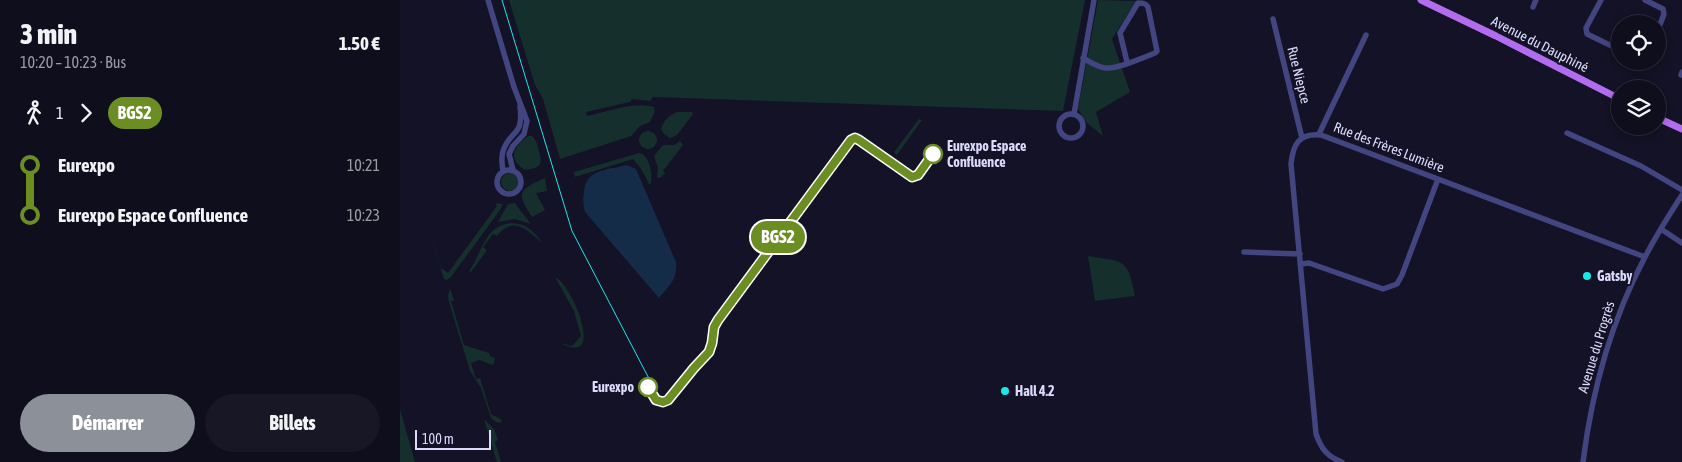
<!DOCTYPE html>
<html lang="fr">
<head>
<meta charset="utf-8">
<style>
	body { margin:0; font-family:"Asap Condensed",sans-serif; background:#171725; color:#f1f3f6; height:100vh; display:flex; flex-direction:column; font-size:19px; white-space:nowrap }
	* { box-sizing:border-box; margin:0 }
	p { font-size:16px; color:#9b9ca3 }
	.icon { flex:none; width:28px; height:28px; fill:none; stroke:currentColor; stroke-width:2; stroke-linecap:round; stroke-linejoin:round }
	.map { position:relative; flex:1; overflow:hidden }
	.sheet { display:flex; flex-direction:column; background:#0e0e1c; width:400px }
	.sheet>* { flex:none }
	.badge { padding:0 10px; border-radius:16px; font-size:18px; line-height:32px }
	.fabs { position:absolute; left:1211px; top:15px; display:grid; gap:10px }
	.fabs a { display:grid; place-items:center; width:55px; height:55px; border-radius:50%; background:#0e0e1c; box-shadow:0 2px 8px #0003,0 0 0 1px #2e2e3b; font-size:25px }
	.scale { position:absolute; left:15px; bottom:12px; width:76px; box-sizing:border-box; padding-left:5px; border:2px solid #dbdafb; border-top:0; font-size:14px; line-height:18px; white-space:nowrap; color:#dbdafb; -webkit-text-stroke:4px #131226; paint-order:stroke }
	.map>.badge { position:absolute; translate:-50% -50%; box-shadow:0 0 0 2px #fff }
	.legs { display:flex; align-items:center; gap:8px; height:55px; padding:0 20px; font-size:16px }
	.legs p { margin-inline-start:auto }
	.head { display:flex; align-items:center; justify-content:space-between; height:85px; padding:0 20px }
	h1 { font-size:28px; font-weight:800; line-height:38px }
	.action { display:flex; gap:10px; margin-top:auto; padding:10px 20px }
	.action a { flex:1; height:58px; border-radius:30px; background:#8c9099; color:#fff; font-size:20px; font-weight:800; line-height:58px; text-align:center }
	.action a+a { background:#171725; color:#f1f3f6 }
	ul { padding:0 20px; list-style:none }
	li { display:flex; align-items:center; gap:18px; height:50px; font-size:19px }
	li i { display:grid; place-items:center; width:8px; height:100%; margin:0 6px; background:currentColor }
	li i::after { content:''; width:12px; height:12px; margin:-6px; border:4px solid; border-radius:50%; background:#0e0e1c }
	li p { margin-inline-start:auto }
	li:first-child i { background:linear-gradient(#0000 50%,currentColor 0) }
	li:last-child i { background:linear-gradient(currentColor 50%,#0000 0) }
	main { display:flex; flex:1; min-height:0 }
	.map>svg:first-child { display:block }
	.green { fill:#152f2c }
	.water { fill:#142c48 }
	.lines { fill:none; stroke-linecap:round; stroke-linejoin:round }
	.minor { stroke:#424580; stroke-width:5.5 }
	.major { stroke:#b26cf0; stroke-width:7 }
	.tram { stroke:#19e8e8; stroke-width:1 }
	.line-1-casing { stroke:#fff; stroke-width:11 }
	.line-1 { stroke:#6b8e23; stroke-width:8 }
	.stop-1-dot { fill:#fff; stroke:#6b8e23; stroke-width:2.5 }
	.poi-dot { fill:#19e8e8; stroke:#131226; stroke-width:2 }
	.labels { text-anchor:middle; stroke-width:4; stroke-linejoin:round; paint-order:stroke }
	.street-label { font-size:14px; fill:#dbdafb; stroke:#131226 }
	.stop-label { font-size:14px; font-weight:bold; fill:#dbdafb; stroke:#131226; text-anchor:start }
	.poi-label { font-size:14px; font-weight:bold; fill:#dbdafb; stroke:#131226; text-anchor:start }
</style>
</head>
<body>
<main>
<section class="sheet">
<div class="head"><div><h1>3 min</h1><p>10:20 – 10:23 · Bus</p></div><b>1.50 €</b></div>
<div class="legs"><svg class="icon" aria-label="walk" viewBox="0 0 24 24"><circle cx="13" cy="4" r="2"/><path d="M13 8l-2 6 4 7M11 14l-3 7M7 12l3-4h3l4 4"/></svg>1<svg class="icon" aria-label="forward" viewBox="0 0 24 24"><path d="M9 5l7 7-7 7"/></svg><b class="badge" style="background:#6b8e23;color:#fff">BGS2</b></div>
<ul>
<li><i style="color:#6b8e23"></i><b>Eurexpo</b><p>10:21</p></li>
<li><i style="color:#6b8e23"></i><b>Eurexpo Espace Confluence</b><p>10:23</p></li>
</ul>
<div class="action"><a>Démarrer</a><a>Billets</a></div>
</section>
<div class="map">
<svg width="1282" height="462" viewBox="0 0 1282 462">
	<rect width="100%" height="100%" fill="#131226"/>
	<!-- green -->
	<path class="green" d="M 109,0 L 685,0 L 663,111 L 253,97 L 250,101 L 232,99 L 230,102 L 186,112 L 187,116 C 207,112 233,101 254,107 L 255,111 L 250,122 L 240,126 L 231,136 L 160,159 L 143,99 L 135,85 Z
		M 698,0 L 736,1 L 712,39 L 730,92 L 696,112 L 703,136 L 687,123 L 678,109 Z
		M 277,112 L 292,112 L 293,114 L 277,135 L 270,138 L 264,134 L 261,129 C 264,120 268,116 277,112 Z
		M 519,119 L 522,120 L 497,155 L 494,152 Z
		M239 140a9 9 0 1 1 18 0a9 9 0 1 1-18 0Z
		M 128,136 L 132,136 C 137,140 137,145 139,151 C 143,166 140,168 125,170 C 107,158 113,148 128,136 Z
		M 280,141 L 283,145 L 263,171 L 265,173 L 260,178 L 257,177 L 258,168 L 254,156 L 263,145 L 274,145 Z
		M 239,153 L 243,154 C 251,163 252,172 251,184 L 249,184 L 242,170 L 233,159 L 175,177 L 174,172 Z
		M101 182a9 9 0 1 1 18 0a9 9 0 1 1-18 0Z
		M 145,178 L 147,191 L 136,193 L 145,210 L 132,217 C 116,192 118,190 145,178 Z
		M 95,203 L 103,204 L 100,210 L 51,277 L 47,280 L 44,279 L 21,204 L 41,268 L 48,273 L 97,206 Z
		M 115,203 L 117,206 L 131,224 L 115,219 L 98,222 L 108,204 Z
		M 112,223 C 126,224 135,231 142,243 C 129,232 114,214 97,236 L 93,234 L 83,247 L 87,250 L 71,272 L 69,271 C 83,252 84,225 112,223 Z
		M 688,256 C 724,262 728,258 735,296 L 695,301 Z
		M 157,278 C 174,290 206,367 160,343 L 172,346 L 181,336 L 174,311 L 156,279 Z
		M 50,288 L 54,301 L 51,301 L 64,345 L 89,353 L 90,356 L 95,358 L 93,365 L 79,360 L 71,363 L 76,379 L 80,378 L 91,414 L 102,420 L 101,423 L 96,422 L 91,418 L 81,388 L 70,371 L 49,302 L 48,296 Z
		M 0,409 L 15,462 L 0,462 Z
		M 84,419 L 94,429 L 98,440 L 95,442 L 101,462 L 97,462 Z"/>
	<!-- water -->
	<path class="water" d="M 227,165 L 236,169 L 276,262 C 278,279 269,286 259,298 L 185,212 C 183,205 183,199 184,192 C 185,169 208,170 227,165 Z"/>
	<g class="lines">
		<!-- minor -->
		<path class="minor" d="M 88,0 L 114,87 L 127,121 L 124,134 L 113,146 L 109,154 L 113,170
			M 1201,0 L 1186,28 L 1187,34 L 1220,50
			M 1245,0 L 1263,9 L 1264,14 L 1258,30
			M 1133,7 L 1136,0
			M 873,19 L 902,138
			M 683,58 C 690,62 697,67 705,68 C 718,69 742,58 755,53 L 757,51 L 748,7 C 745,3 743,3 738,3 L 720,33 L 727,62
			M 1242,61 L 1245,63 L 1245,61
			M 1281,75 L 1282,72
			M 674,114 L 694,0
			M659 126a12 12 0 1 1 24 0a12 12 0 1 1-24 0Z
			M 1167,133 L 1241,166 L 1282,190
			M 919,134 L 966,35
			M97 182a12 12 0 1 1 24 0a12 12 0 1 1-24 0Z
			M 103,171 C 102,165 101,157 103,151 C 110,129 124,138 120,106
			M 1261,229 L 1282,243
			M 844,252 L 900,254
			M 901,264 L 909,263 L 983,289 L 997,284 L 1002,275 L 1038,179
			M 942,462 C 927,457 921,448 916,434 L 891,164 C 893,144 899,133 921,135 L 1245,257
			M 1183,462 C 1192,390 1211,321 1245,257 C 1256,236 1269,215 1282,195"/>
		<!-- major -->
		<path class="major" d="M 1021,0 L 1096,36 L 1220,99
			M 1258,118 L 1282,129"/>
		<!-- tram -->
		<path class="tram" d="M 102,0 L 172,231 L 256,392"/>
	</g>
	<g class="lines">
		<!-- line-1 casing -->
		<g class="line-1-casing">
			<path id="line-1" d="M 248,387 L 256,400 L 263,402 L 268,400 L 294,368 L 309,352 L 312,343 L 314,327 L 318,320 L 451,140 L 455,138 L 459,140 L 512,177 L 518,175 L 533,154"/>
		</g>
		<!-- line-1 -->
		<use href="#line-1" class="line-1"/>
	</g>
	<!-- markers -->
	<g class="stop-1-dot">
		<circle cx="533" cy="154" r="9"/>
		<circle cx="248" cy="387" r="9"/>
	</g>
	<g class="poi-dot">
		<circle cx="1187" cy="276" r="5"/>
		<circle cx="605" cy="391" r="5"/>
	</g>
	<g class="labels">
		<!-- street labels -->
		<g class="street-label">
			<text transform="translate(1140 44) rotate(27)" y="5">Avenue du Dauphiné</text>
			<text transform="translate(899 75) rotate(76)" y="5">Rue Niepce</text>
			<text transform="translate(989 147) rotate(21)" y="5">Rue des Frères Lumière</text>
			<text transform="translate(1196 347) rotate(-73)" y="5">Avenue du Progrès</text>
		</g>
		<!-- stop labels -->
		<g class="stop-label">
			<text x="547" y="151">Eurexpo Espace<tspan x="547" dy="16">Confluence</tspan></text>
			<text x="234" y="392" text-anchor="end">Eurexpo</text>
		</g>
		<!-- poi labels -->
		<g class="poi-label">
			<text x="1197" y="281">Gatsby</text>
			<text x="615" y="396">Hall 4.2</text>
		</g>
	</g>
</svg>
<div class="fabs">
<a><svg class="icon" aria-label="locate" viewBox="0 0 24 24"><circle cx="12" cy="12" r="6"/><path d="M12 2v4M12 18v4M2 12h4M18 12h4"/></svg></a>
<a><svg class="icon" aria-label="layers" viewBox="0 0 24 24"><path d="M12 4l9 5-9 5-9-5zM3 14l9 5 9-5"/></svg></a>
</div>
<div class="scale">100 m</div>
<b class="badge" style="left:378px;top:237px;background:#6b8e23;color:#fff">BGS2</b>
</div>
</main>
</body>
</html>
